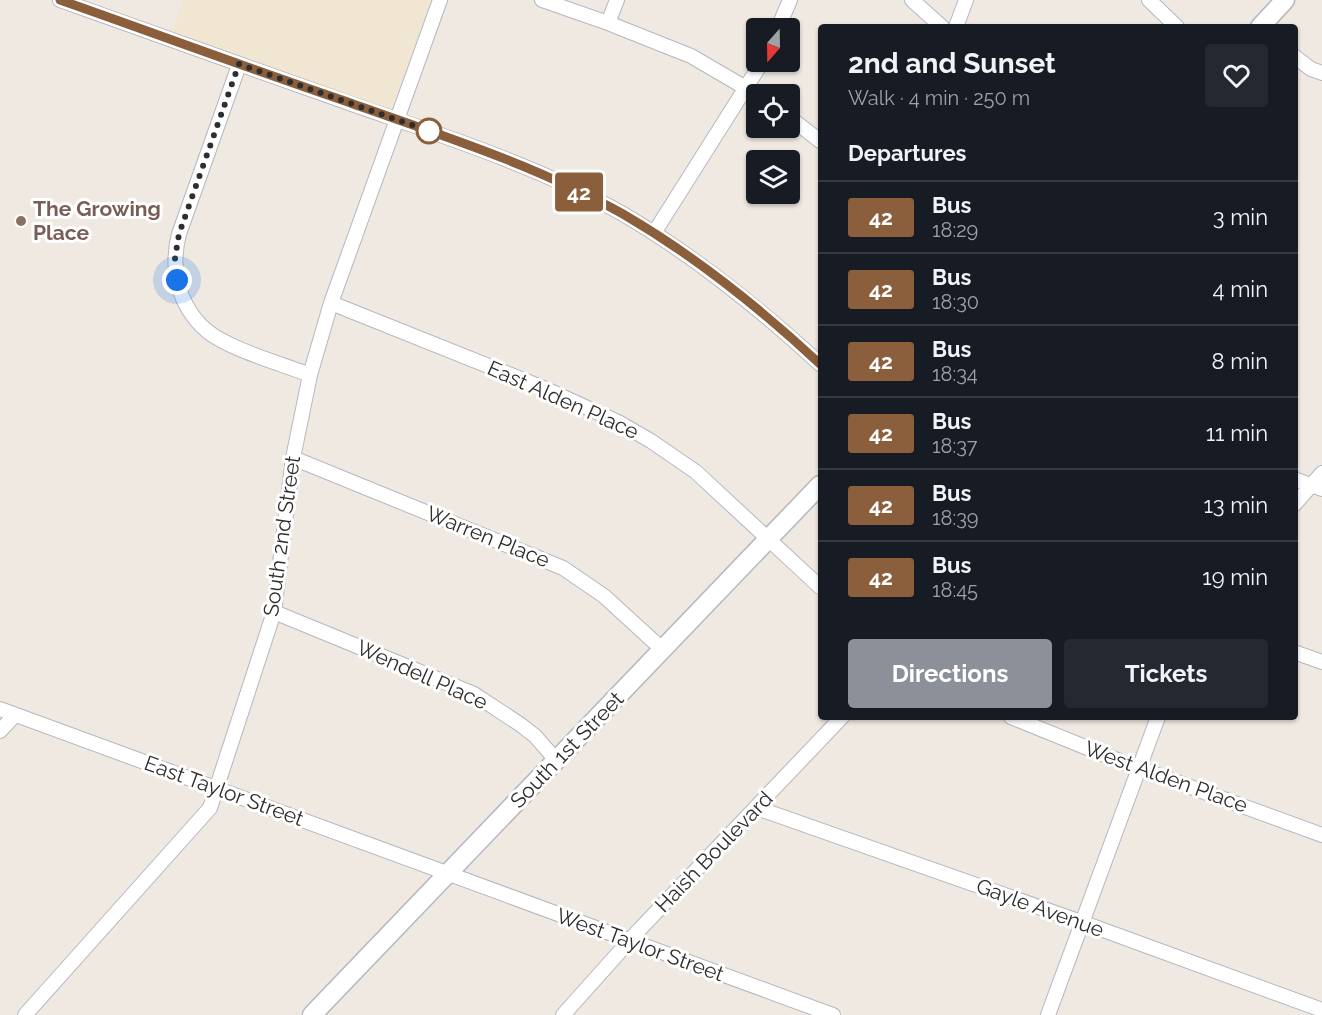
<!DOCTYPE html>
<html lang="en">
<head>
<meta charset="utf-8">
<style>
	body { margin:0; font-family:Raleway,sans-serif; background:#242831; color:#f1f3f6; height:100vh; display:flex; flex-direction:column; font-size:22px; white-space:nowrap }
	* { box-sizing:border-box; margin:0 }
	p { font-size:20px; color:#9ea1a6 }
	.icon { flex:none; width:33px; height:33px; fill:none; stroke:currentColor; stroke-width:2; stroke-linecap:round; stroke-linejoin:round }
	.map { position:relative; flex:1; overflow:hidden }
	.drawer { position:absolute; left:818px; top:24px; width:480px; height:696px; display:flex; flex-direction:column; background:#171b24; border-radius:6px; box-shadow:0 2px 4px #0004 }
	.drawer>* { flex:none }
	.badge { padding:0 12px; border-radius:4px; font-size:21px; line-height:39px }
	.needle { width:39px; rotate:200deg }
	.tools { position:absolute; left:746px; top:18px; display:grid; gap:12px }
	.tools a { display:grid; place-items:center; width:54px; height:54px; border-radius:6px; background:#171b24; box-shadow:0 2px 4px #0004; font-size:30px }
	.you { position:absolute; width:30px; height:30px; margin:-15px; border:4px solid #fff; border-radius:50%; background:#1a73e8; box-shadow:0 0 0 9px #1a73e833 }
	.map>.badge { position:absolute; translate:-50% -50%; box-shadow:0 0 0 3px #fff }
	h2 { padding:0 30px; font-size:22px; line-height:54px }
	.round { display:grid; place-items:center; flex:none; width:63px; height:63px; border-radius:6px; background:#242831 }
	.head { display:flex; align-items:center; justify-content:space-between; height:102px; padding:0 30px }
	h1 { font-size:28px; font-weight:700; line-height:45px }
	.button { display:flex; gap:12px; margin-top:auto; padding:12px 30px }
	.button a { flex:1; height:69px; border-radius:6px; background:#8c9099; color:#fff; font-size:24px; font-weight:700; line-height:69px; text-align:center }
	.button a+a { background:#242831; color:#f1f3f6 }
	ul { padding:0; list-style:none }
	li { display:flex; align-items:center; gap:18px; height:72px; padding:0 30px; border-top:2px solid #363941 }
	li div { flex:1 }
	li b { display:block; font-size:22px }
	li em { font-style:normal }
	li .badge { min-width:66px; font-weight:700; text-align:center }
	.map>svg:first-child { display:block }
	.education { fill:#f0e6d1 }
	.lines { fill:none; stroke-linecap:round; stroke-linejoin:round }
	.street-casing { stroke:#b4b7c1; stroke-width:16 }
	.secondary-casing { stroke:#b4b7c1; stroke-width:21 }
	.street { stroke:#fff; stroke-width:14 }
	.secondary { stroke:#fff; stroke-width:18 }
	.line-casing { stroke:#fff; stroke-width:14 }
	.line { stroke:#8b5e3c; stroke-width:9 }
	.walk { stroke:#2e2e2e; stroke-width:6; stroke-dasharray:0 10.8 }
	.stop-dot { fill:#fff; stroke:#8b5e3c; stroke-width:3 }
	.education-dot { fill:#8d6e63; stroke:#fff; stroke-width:2 }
	.labels { text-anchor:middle; stroke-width:6; stroke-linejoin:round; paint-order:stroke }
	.education-label { font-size:21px; font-weight:bold; fill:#785e54; stroke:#fff; text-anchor:start }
	.street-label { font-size:21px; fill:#2e2e2e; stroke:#fff }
</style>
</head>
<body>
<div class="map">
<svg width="1322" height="1015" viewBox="0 0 1322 1015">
	<rect width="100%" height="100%" fill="#efe9e1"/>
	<!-- education -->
	<path class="education" d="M 183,0 L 431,0 L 391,111 L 170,35 Z"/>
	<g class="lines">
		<!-- street casing -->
		<g class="street-casing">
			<path id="street" d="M 60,0 C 156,34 251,69 346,102 C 440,135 536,165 623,214 C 695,256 759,308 820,364
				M 542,0 L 608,23 L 691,56 L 756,94
				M 912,0 L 942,27
				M 1149,0 L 1177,27
				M 608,23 L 617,0
				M 956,27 L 966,0
				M 778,28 L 790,0
				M 1294,56 L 1311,69 L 1322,73
				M 239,65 L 179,234 C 170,269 178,306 207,331 C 229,349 282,364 310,375
				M 789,117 L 820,141
				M 654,233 L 762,62
				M 331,303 L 546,389 L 618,422 L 651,441 L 696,472 L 820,587
				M 293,458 L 563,568 L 604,596 L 663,650
				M 1294,479 L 1322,489
				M 1294,505 L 1322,473
				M 274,612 L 474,694 L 521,725 L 535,736 L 557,761
				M 1294,652 L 1322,662
				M 0,709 L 833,1015
				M 1011,717 L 1122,762 L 1322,835
				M 0,731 L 15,715
				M 757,808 L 1084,923 L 1322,1010
				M 25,1015 L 210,808 L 274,612 L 293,458 L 310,375 L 331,303 L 440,0
				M 563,1015 L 640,929 L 842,717
				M 1048,1015 L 1158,717"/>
		</g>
		<!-- secondary casing -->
		<g class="secondary-casing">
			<path id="secondary" d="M 1260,27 L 1285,0
				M 312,1015 L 820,485"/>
		</g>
		<!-- street -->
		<use href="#street" class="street"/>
		<!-- secondary -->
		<use href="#secondary" class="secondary"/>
	</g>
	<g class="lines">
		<!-- line casing -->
		<g class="line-casing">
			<path id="line" d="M 60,0 C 154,33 248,68 342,100 C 437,134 534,164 623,214 C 695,256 760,308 820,364"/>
		</g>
		<!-- line -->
		<use href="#line" class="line"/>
		<!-- walk -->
		<path class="walk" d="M 177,280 L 175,258 L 179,234 L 239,64 L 429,131"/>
	</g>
	<!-- markers -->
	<circle class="stop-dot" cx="429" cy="131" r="12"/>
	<circle class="education-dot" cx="21" cy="221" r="6"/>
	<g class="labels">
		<!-- education labels -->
		<g class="education-label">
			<text x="33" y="216">The Growing<tspan x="33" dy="24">Place</tspan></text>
		</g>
		<!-- street labels -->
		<g class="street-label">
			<text transform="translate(563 400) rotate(24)" y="7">East Alden Place</text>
			<text transform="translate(282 536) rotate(-82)" y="7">South 2nd Street</text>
			<text transform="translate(488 537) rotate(22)" y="7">Warren Place</text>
			<text transform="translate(422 675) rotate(24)" y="7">Wendell Place</text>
			<text transform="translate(567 750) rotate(-46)" y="7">South 1st Street</text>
			<text transform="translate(1166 777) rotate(20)" y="7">West Alden Place</text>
			<text transform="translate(224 791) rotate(20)" y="7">East Taylor Street</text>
			<text transform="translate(714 852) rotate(-46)" y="7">Haish Boulevard</text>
			<text transform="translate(1040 908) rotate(20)" y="7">Gayle Avenue</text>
			<text transform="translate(640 945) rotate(20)" y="7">West Taylor Street</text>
		</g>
	</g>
</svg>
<div class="tools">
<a><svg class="needle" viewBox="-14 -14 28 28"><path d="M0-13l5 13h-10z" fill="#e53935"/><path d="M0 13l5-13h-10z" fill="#9ea1a6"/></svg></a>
<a><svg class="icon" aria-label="locate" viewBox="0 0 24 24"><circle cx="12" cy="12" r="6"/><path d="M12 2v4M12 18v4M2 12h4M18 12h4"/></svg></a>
<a><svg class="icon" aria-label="layers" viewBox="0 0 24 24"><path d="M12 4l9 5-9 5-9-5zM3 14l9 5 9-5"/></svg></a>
</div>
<div class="you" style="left:177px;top:280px"></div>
<b class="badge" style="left:579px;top:192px;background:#8b5e3c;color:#fff">42</b>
<section class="drawer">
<div class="head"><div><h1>2nd and Sunset</h1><p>Walk · 4 min · 250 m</p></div><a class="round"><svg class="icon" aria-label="heart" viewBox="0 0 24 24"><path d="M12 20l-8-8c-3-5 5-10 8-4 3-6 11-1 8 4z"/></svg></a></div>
<h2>Departures</h2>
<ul>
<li><span class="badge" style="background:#8b5e3c;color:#fff">42</span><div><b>Bus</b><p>18:29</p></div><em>3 min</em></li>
<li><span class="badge" style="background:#8b5e3c;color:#fff">42</span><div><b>Bus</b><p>18:30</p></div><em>4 min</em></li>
<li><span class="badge" style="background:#8b5e3c;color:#fff">42</span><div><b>Bus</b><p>18:34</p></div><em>8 min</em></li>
<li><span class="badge" style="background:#8b5e3c;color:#fff">42</span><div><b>Bus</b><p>18:37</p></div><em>11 min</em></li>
<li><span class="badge" style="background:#8b5e3c;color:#fff">42</span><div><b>Bus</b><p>18:39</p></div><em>13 min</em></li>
<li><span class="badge" style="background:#8b5e3c;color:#fff">42</span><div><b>Bus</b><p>18:45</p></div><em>19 min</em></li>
</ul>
<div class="button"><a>Directions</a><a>Tickets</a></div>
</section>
</div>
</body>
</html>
